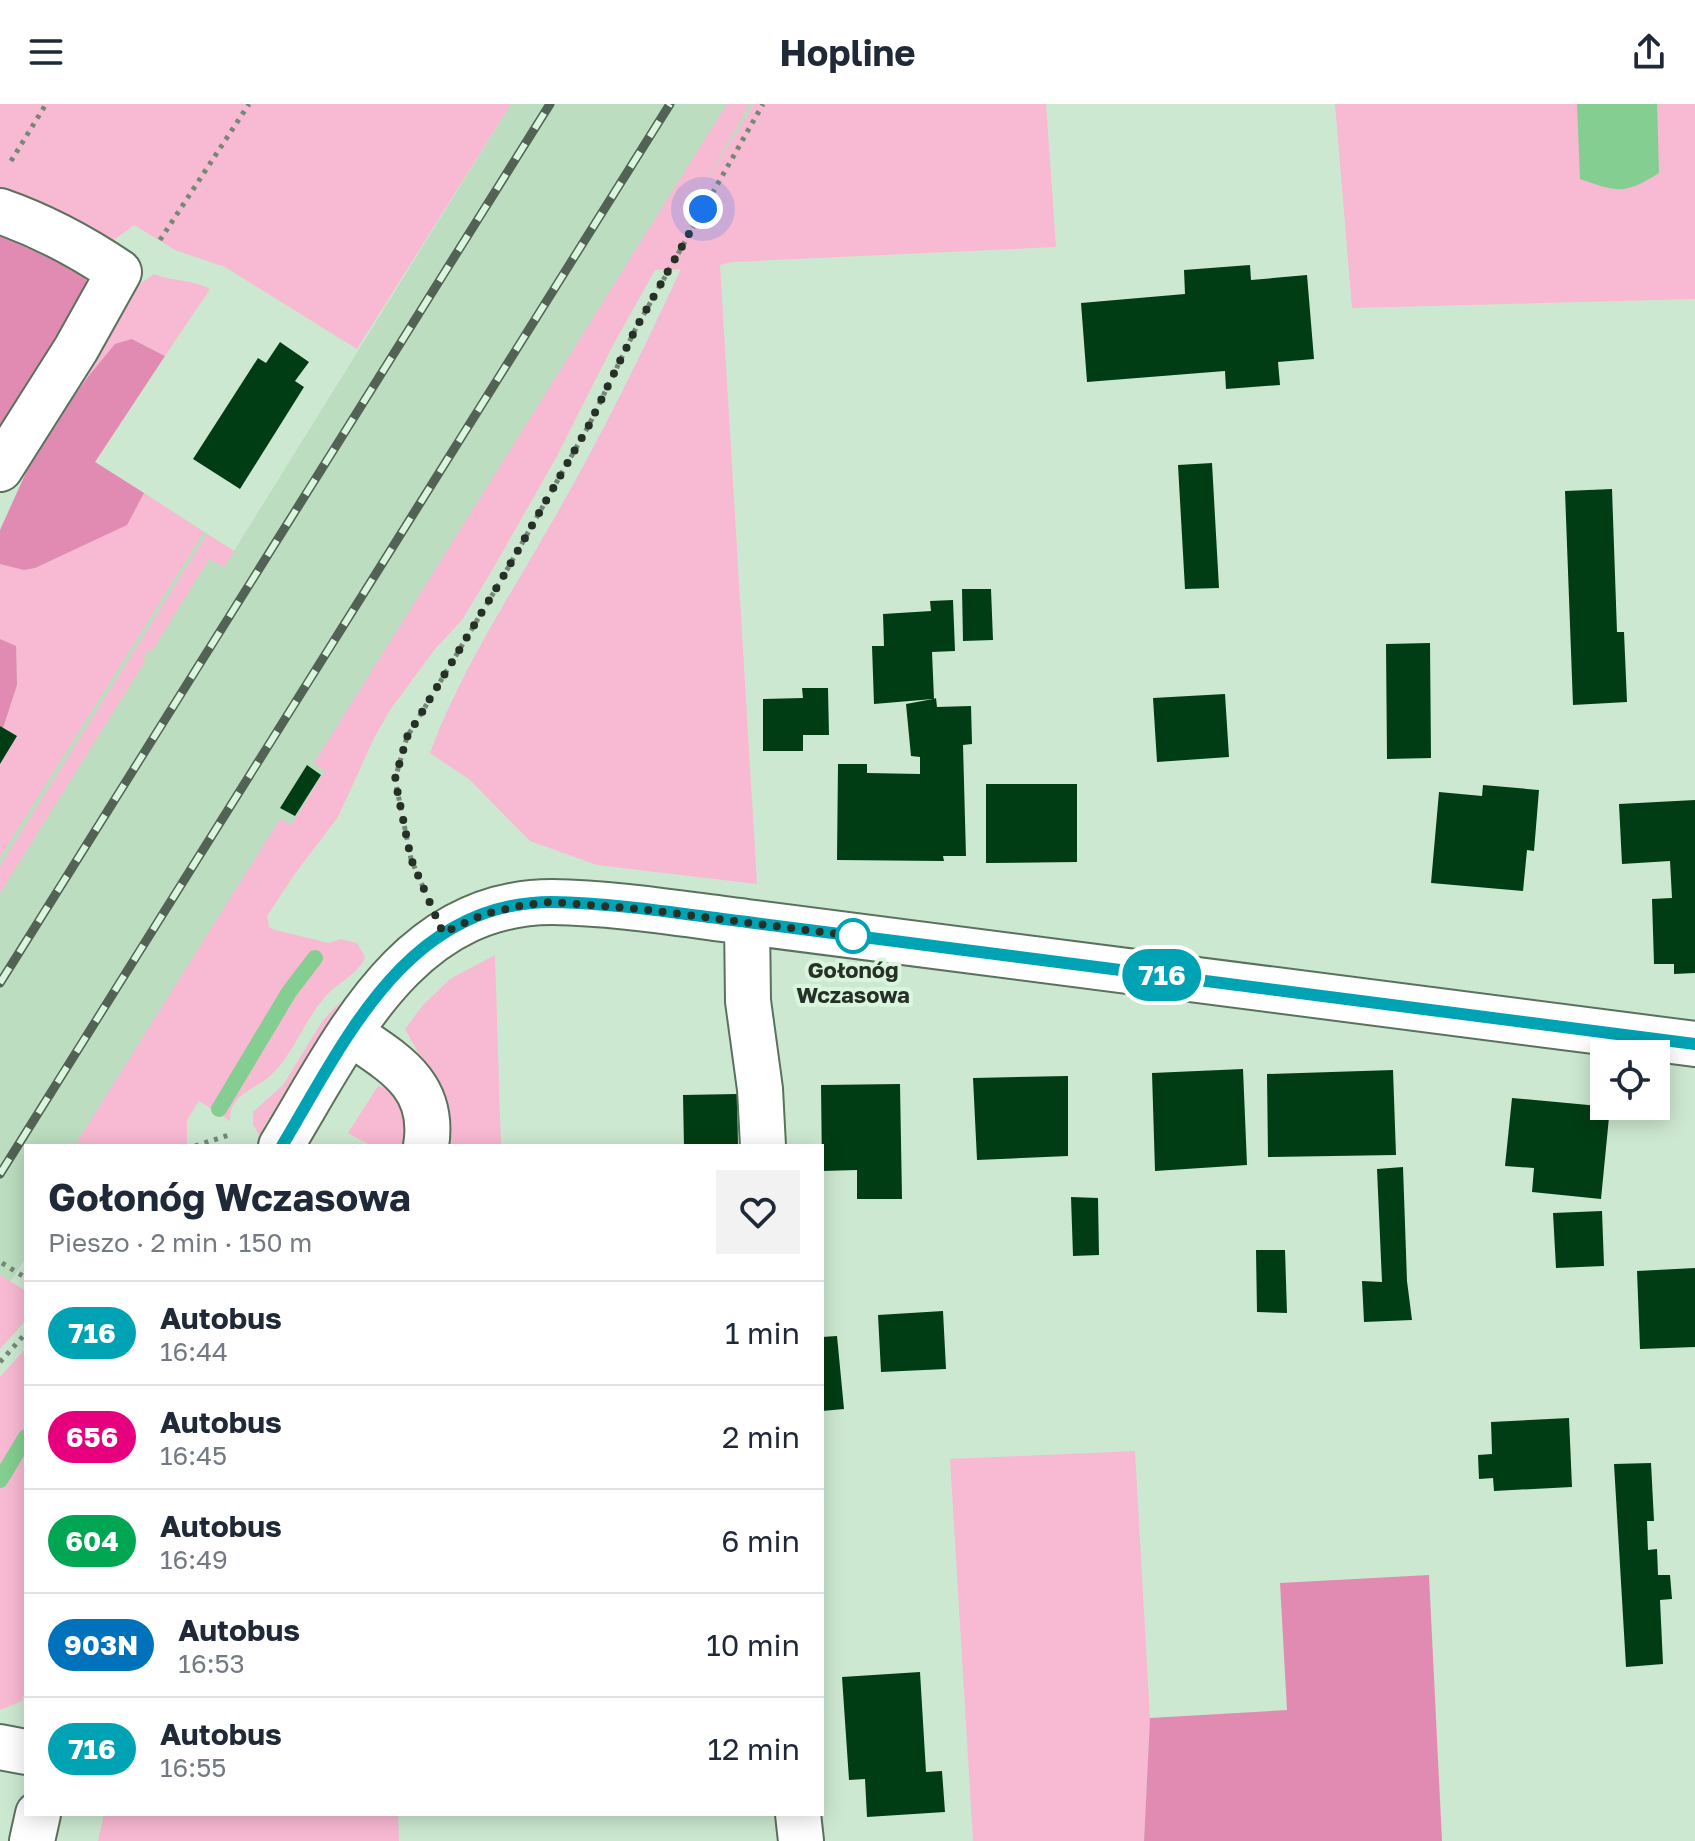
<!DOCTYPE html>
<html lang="pl">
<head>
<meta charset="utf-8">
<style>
	body { margin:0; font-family:"Golos Text",sans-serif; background:#f2f2f3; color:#1f2937; height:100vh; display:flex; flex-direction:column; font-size:30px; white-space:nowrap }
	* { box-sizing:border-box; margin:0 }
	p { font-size:26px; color:#747a83 }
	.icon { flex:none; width:44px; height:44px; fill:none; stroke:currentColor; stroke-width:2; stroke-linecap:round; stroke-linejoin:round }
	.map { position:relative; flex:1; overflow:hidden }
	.details { position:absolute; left:24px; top:1040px; width:800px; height:672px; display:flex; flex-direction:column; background:#fff; border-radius:0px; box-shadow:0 4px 20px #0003 }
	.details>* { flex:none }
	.badge { padding:0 16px; border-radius:26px; font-size:28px; line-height:52px }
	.tools { position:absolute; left:1590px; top:936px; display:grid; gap:16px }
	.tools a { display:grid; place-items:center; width:80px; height:80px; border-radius:0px; background:#fff; box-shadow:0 4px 20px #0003; font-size:40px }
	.you { position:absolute; width:40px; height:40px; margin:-20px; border:6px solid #fff; border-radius:50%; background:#1a73e8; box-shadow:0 0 0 12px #1a73e833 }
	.map>.badge { position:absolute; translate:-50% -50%; box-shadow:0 0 0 4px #fff }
	.round { display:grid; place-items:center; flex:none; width:84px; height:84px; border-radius:0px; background:#f2f2f3 }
	.overview { display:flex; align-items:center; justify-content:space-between; height:136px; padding:0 24px }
	h1 { font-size:38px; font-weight:700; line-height:60px }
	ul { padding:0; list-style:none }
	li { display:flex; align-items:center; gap:24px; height:104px; padding:0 24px; border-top:2px solid #e0e1e3 }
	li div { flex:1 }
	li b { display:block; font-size:30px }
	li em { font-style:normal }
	li .badge { min-width:88px; font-weight:700; text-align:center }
	header { display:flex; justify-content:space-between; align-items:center; height:104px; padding:0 24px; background:#fff; font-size:36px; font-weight:700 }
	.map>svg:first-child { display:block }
	.built { fill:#bcddc0 }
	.green { fill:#f8b9d3 }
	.forest { fill:#e28bb2 }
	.water { fill:#84ce91 }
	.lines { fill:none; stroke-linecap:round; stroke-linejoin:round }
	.stream { stroke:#84ce91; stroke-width:16 }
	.building { fill:#003d14 }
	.minor-casing { stroke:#5a725d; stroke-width:48 }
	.path { stroke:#758878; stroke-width:5; stroke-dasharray:4 6; stroke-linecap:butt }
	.minor { stroke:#fff; stroke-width:44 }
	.rail-casing { stroke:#526255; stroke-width:9 }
	.rail { stroke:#daf5dd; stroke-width:6; stroke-dasharray:18; stroke-linecap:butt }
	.line-casing { stroke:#fff; stroke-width:18 }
	.line { stroke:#00a3b4; stroke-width:12 }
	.walk { stroke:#253027; stroke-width:8; stroke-dasharray:0 14.4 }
	.stop-dot { fill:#fff; stroke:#00a3b4; stroke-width:4 }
	.labels { text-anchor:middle; stroke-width:8; stroke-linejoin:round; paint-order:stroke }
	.stop-label { font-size:22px; font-weight:bold; fill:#253027; stroke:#daf5dd }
</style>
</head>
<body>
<header><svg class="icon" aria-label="menu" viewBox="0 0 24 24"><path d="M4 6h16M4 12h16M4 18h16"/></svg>Hopline<svg class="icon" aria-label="share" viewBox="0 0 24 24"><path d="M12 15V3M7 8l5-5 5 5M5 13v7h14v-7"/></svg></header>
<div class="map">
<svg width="1695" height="1737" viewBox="0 0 1695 1737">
	<rect width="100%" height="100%" fill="#cde8d0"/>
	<!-- built -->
	<path class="built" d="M 511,0 L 754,0 L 652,167 L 96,1042 L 26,1042 L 26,1153 L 0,1194 L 0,460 L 75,345 L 234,447 Z"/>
	<!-- green -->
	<path class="green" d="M 0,0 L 511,0 L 357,245 L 225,163 L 175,146 L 134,121 L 114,136 L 88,131 L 0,91 Z
		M 727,0 L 749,0 L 706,78 L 754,0 L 1046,0 L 1056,143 L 732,158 L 720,161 L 757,780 L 597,761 L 530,737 L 469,675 L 430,649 C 461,565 512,489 556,411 C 602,331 642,249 681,165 L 655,166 L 612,243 L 557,352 L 494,463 L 462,516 L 435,545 L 390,606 L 374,634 L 338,713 L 294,771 L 267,812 L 269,823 L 275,826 L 329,839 L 341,835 L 357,839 L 365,853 C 358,871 338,878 326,892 C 305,915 295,947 273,969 C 257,986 229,989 230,1017 L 199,997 L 187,1016 L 187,1039 L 183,1042 L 83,1042 L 77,1038 L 280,715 L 291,721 L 325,667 L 314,659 Z
		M 1335,0 L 1695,0 L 1695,195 L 1352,204 Z
		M 154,170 C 172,178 188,174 210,185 L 165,252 L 133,235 L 87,274 L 38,342 L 137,182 Z
		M 144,389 L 204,428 L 0,753 L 0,660 L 17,632 L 3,624 L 17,581 L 16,543 L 0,535 L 0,460 L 24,466 L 35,464 L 126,421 Z
		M 207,430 L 234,447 L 224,463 L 209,455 L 152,547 L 148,546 L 143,554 L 146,556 L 0,789 L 0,762 Z
		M 495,851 L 501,1042 L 443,1042 L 433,975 L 405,925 L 423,901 L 450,875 Z
		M 342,896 L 259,1031 L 253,1020 L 253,1008 L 283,981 L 323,916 Z
		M 378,982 L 389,985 L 402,994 L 410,1042 L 372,1042 L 348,1029 Z
		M 0,1171 L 26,1187 L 26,1216 L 0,1245 Z
		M 26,1244 L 26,1582 L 22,1597 L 0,1606 L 0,1273 Z
		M 1135,1347 L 1150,1614 L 1144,1737 L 973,1737 L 950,1355 Z
		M 104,1710 L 398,1710 L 399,1737 L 98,1737 Z"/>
	<!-- forest -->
	<path class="forest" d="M 0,122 L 85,164 L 88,189 L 0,343 Z
		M 132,235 L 165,252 L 95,358 L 144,389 L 127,421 L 35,464 L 24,466 L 0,460 L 0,426 L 38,342 L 87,274 L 115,240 Z
		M 0,535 L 16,542 L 17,581 L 3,624 L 0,622 Z
		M 1429,1471 L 1442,1737 L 1144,1737 L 1150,1614 L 1287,1606 L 1280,1479 Z"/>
	<!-- water -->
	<path class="water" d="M 1577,0 L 1657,0 L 1659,69 C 1624,91 1618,88 1580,75 Z"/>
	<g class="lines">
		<!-- stream -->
		<path class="stream" d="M 219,1005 L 289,888 L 315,854
			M 0,1376 L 26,1333"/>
	</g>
	<!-- building -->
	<path class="building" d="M 1250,161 L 1251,176 L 1307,171 L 1314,255 L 1278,258 L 1280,281 L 1226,285 L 1225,267 L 1087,278 L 1081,199 L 1185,190 L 1184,166 Z
		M 280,238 L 309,258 L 295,277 L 304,283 L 240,385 L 193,355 L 258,254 L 266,259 Z
		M 1212,359 L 1219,484 L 1185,485 L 1178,361 Z
		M 1612,385 L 1617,528 L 1624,528 L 1627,598 L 1573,601 L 1565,387 Z
		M 962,485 L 991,485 L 993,536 L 963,537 Z
		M 953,496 L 955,547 L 932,548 L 934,595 L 936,594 L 937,603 L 971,602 L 972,640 L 963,641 L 966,752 L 943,752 L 944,757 L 837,756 L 838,660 L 867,660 L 867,669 L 920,670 L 920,653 L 911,652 L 906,600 L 933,595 L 874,600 L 872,542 L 884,542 L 883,510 L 931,507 L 930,497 Z
		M 1430,539 L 1431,654 L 1387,655 L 1386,540 Z
		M 802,584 L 828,584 L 829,631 L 803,631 L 803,647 L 763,647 L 763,595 L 803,594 Z
		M 1225,590 L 1229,653 L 1157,658 L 1153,594 Z
		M 0,622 L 17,632 L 0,660 Z
		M 307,661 L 321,671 L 295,712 L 280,704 Z
		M 986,680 L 1077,680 L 1077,758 L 986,759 Z
		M 1483,681 L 1539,686 L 1534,747 L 1527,746 L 1523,787 L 1431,779 L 1439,688 L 1482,692 Z
		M 1695,696 L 1695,869 L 1674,870 L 1674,860 L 1654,860 L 1652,795 L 1672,794 L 1670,757 L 1622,760 L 1619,700 Z
		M 1243,965 L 1247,1061 L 1155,1067 L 1152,969 Z
		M 1393,966 L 1396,1051 L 1268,1053 L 1267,970 Z
		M 1068,972 L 1068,1052 L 977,1056 L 973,974 Z
		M 900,980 L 902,1095 L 857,1095 L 857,1066 L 822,1067 L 821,981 Z
		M 737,990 L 738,1042 L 684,1042 L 683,991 Z
		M 1512,994 L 1610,1003 L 1601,1095 L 1532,1088 L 1534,1064 L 1505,1062 Z
		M 1403,1063 L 1407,1177 L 1412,1216 L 1364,1218 L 1362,1177 L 1382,1178 L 1377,1065 Z
		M 1071,1093 L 1098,1094 L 1099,1151 L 1073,1152 Z
		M 1602,1107 L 1604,1162 L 1556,1164 L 1553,1109 Z
		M 1256,1146 L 1285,1146 L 1287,1209 L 1257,1208 Z
		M 1695,1164 L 1695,1243 L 1640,1245 L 1637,1167 Z
		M 943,1207 L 946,1265 L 881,1268 L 878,1211 Z
		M 837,1232 L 844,1305 L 822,1307 L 822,1233 Z
		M 1569,1314 L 1572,1383 L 1494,1387 L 1493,1374 L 1479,1375 L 1478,1351 L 1492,1350 L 1491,1318 Z
		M 1651,1359 L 1654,1417 L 1647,1417 L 1648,1446 L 1657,1445 L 1658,1471 L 1670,1471 L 1672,1495 L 1660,1496 L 1663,1560 L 1626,1563 L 1614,1360 Z
		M 920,1568 L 926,1668 L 942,1667 L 945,1708 L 867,1713 L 865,1675 L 849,1676 L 842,1573 Z"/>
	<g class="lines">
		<!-- minor casing -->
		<g class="minor-casing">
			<path id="minor" d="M 0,107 C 43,122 82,143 119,168 L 76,245 L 0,365
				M 747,818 L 748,897 L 760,985 L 763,1042
				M 350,929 C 394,959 436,981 426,1042
				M 281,1042 C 346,935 407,798 552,798 C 617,799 682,810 747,818 L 1695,940
				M 0,1643 L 26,1648
				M 798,1710 L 801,1737
				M 32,1737 L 38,1710"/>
		</g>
		<!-- path -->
		<path class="path" d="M 11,57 L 46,0
			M 160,136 L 249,0
			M 423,783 L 411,755 L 395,675 L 407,633 L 500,478 L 589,321 L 636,224 L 763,0
			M 195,1042 L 232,1030
			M 2,1159 L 26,1174
			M 0,1258 L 26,1229"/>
		<!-- minor -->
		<use href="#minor" class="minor"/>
		<!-- rail casing -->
		<g class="rail-casing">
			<path id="rail" d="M 0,879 L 550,0
				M 0,1070 L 670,0"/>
		</g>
		<!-- rail -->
		<use href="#rail" class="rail"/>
	</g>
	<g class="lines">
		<!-- line casing -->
		<g class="line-casing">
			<path id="line" d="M 282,1042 C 346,935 407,798 552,798 C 617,799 682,810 747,818 L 1695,940"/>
		</g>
		<!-- line -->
		<use href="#line" class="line"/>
		<!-- walk -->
		<path class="walk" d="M 703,105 L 636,224 L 589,321 L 500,478 L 407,633 L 395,675 L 411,755 L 443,829 L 484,810 L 524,801 L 551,798 L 641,805 L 853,832"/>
	</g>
	<!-- markers -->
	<circle class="stop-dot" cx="853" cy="832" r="16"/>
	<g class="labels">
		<!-- stop labels -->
		<g class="stop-label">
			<text x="853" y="874">Gołonóg<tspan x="853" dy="25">Wczasowa</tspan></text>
		</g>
	</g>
</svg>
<div class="tools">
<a><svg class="icon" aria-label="locate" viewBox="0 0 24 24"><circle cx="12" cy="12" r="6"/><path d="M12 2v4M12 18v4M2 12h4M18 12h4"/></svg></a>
</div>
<div class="you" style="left:703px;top:105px"></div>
<b class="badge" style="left:1162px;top:871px;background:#00a3b4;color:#fff">716</b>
<section class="details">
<div class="overview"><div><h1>Gołonóg Wczasowa</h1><p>Pieszo · 2 min · 150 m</p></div><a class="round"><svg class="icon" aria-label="heart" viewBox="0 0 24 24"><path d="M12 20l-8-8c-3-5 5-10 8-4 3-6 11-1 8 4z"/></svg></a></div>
<ul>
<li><span class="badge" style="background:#00a3b4;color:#fff">716</span><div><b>Autobus</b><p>16:44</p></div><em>1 min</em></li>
<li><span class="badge" style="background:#e6007e;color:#fff">656</span><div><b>Autobus</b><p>16:45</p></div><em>2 min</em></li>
<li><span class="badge" style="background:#00a651;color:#fff">604</span><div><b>Autobus</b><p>16:49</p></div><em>6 min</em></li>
<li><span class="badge" style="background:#0072bc;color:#fff">903N</span><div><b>Autobus</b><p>16:53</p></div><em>10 min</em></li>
<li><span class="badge" style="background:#00a3b4;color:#fff">716</span><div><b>Autobus</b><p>16:55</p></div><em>12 min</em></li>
</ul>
</section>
</div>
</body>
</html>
